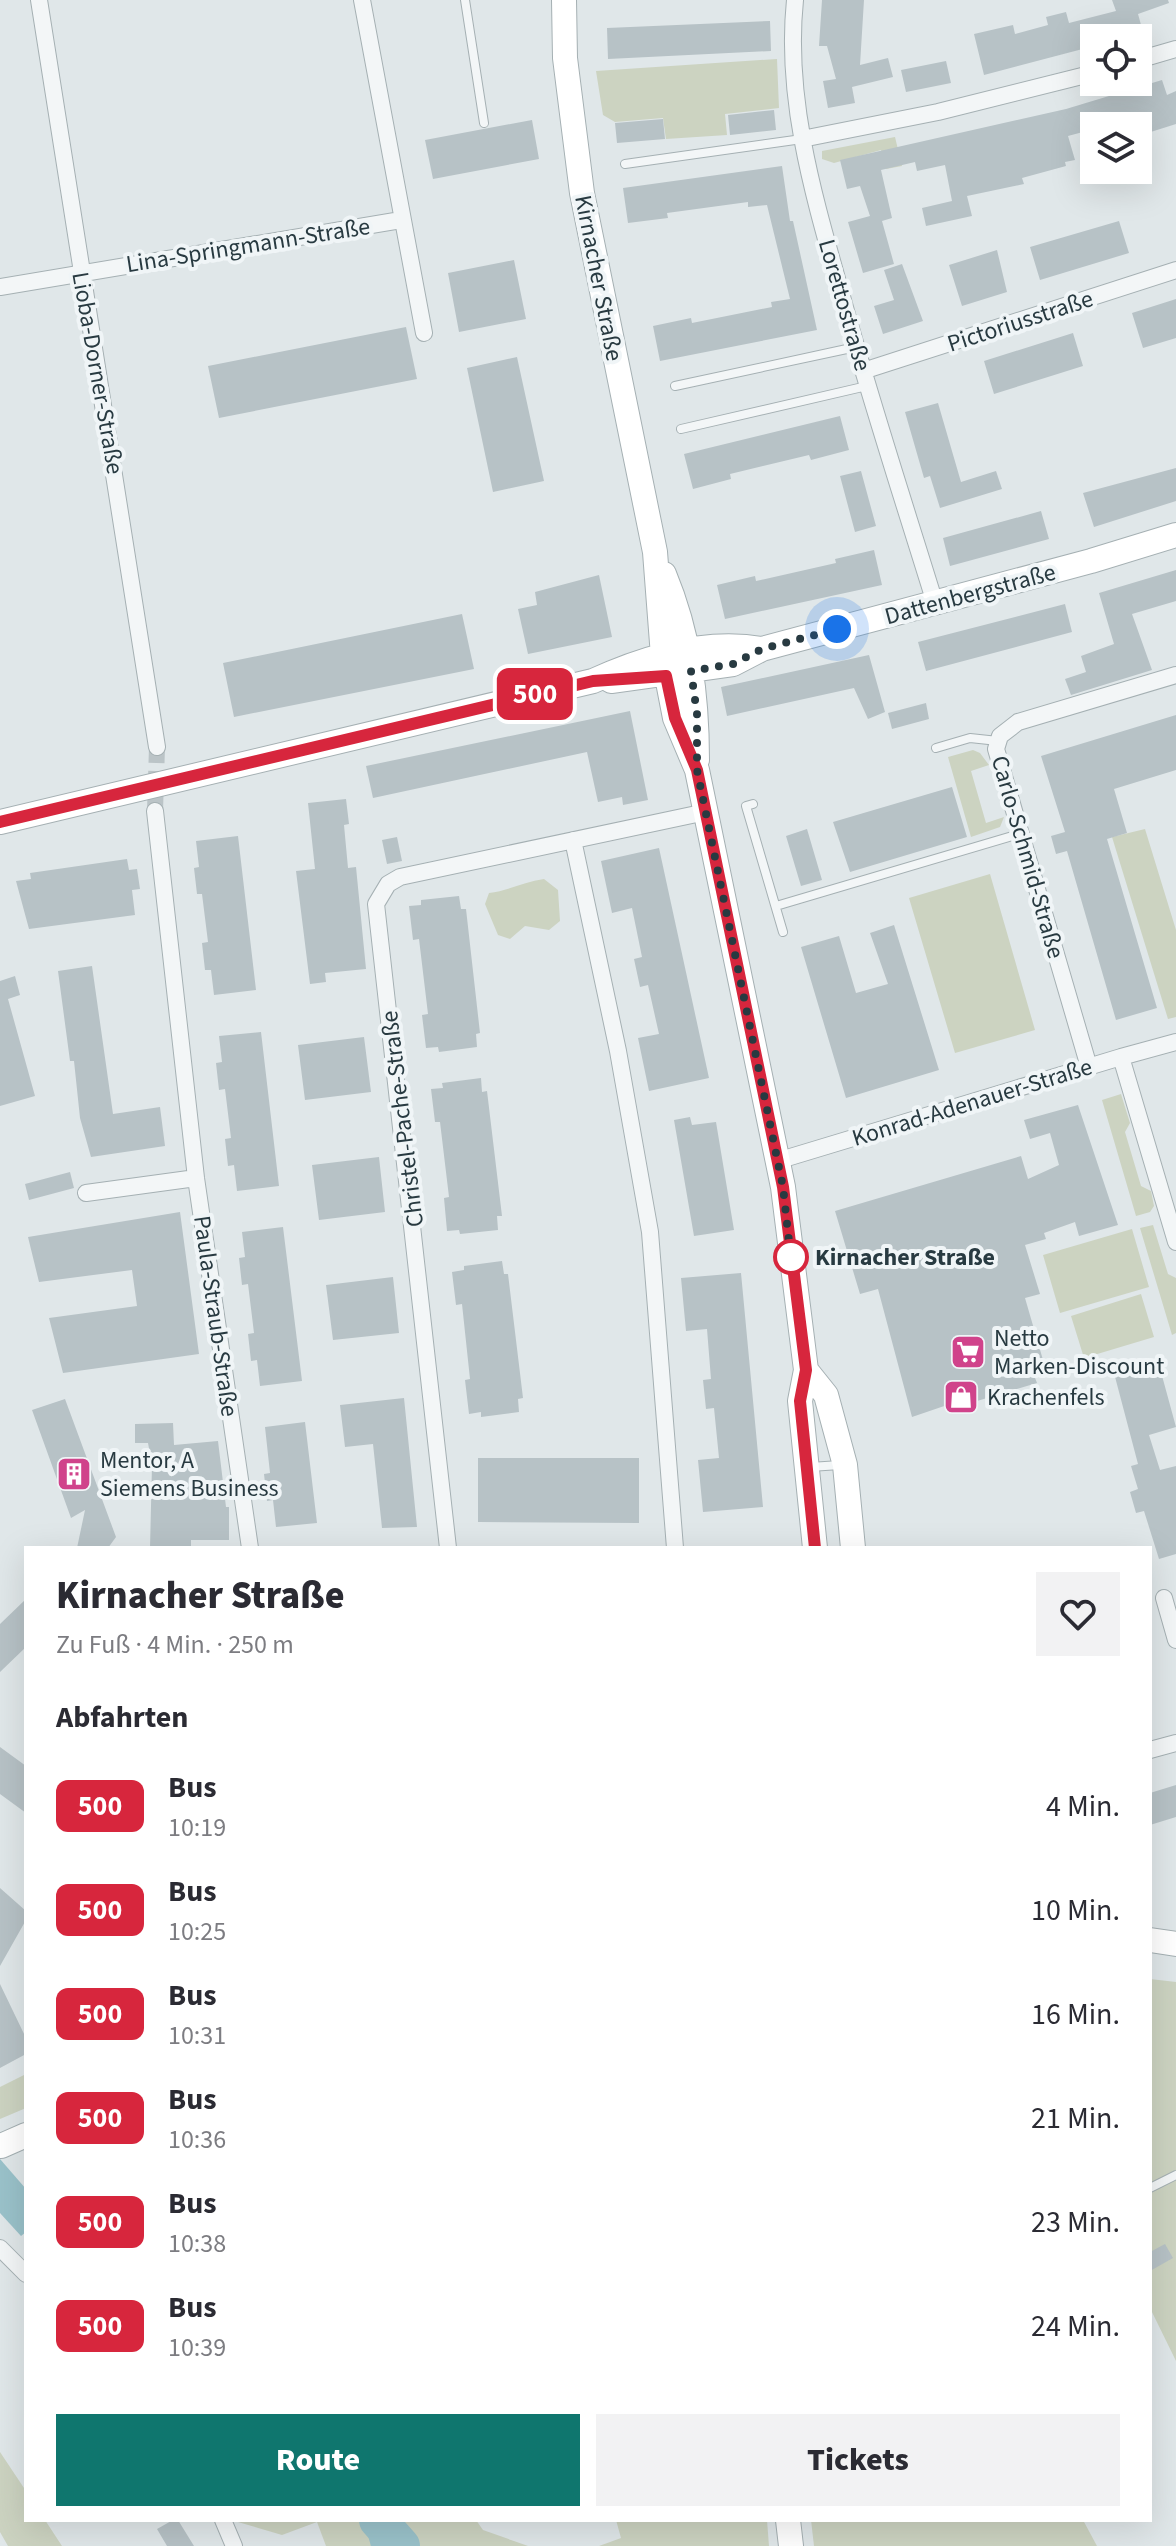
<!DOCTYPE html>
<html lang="de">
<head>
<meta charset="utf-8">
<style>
	body { margin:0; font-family:"Source Sans 3",sans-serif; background:#f2f2f3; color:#2b2b33; height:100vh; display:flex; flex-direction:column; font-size:30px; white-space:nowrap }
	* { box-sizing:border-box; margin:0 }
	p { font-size:26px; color:#7c7c81 }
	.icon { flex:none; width:44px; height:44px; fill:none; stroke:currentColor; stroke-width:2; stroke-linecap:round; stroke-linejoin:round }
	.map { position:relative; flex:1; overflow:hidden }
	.sheet { position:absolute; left:24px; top:1546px; width:1128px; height:976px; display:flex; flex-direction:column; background:#fff; border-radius:0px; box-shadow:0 8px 32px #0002 }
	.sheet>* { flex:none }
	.badge { padding:0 16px; border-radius:12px; font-size:28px; line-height:52px }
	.tools { position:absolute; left:1080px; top:24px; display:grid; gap:16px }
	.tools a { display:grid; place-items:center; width:72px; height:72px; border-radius:0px; background:#fff; box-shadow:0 8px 32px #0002; font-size:40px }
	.you { position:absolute; width:40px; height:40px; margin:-20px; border:6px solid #fff; border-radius:50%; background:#1a73e8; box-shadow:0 0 0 12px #1a73e833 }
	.map>.badge { position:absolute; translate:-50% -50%; box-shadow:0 0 0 4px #fff }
	h2 { padding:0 32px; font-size:30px; line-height:72px }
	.round { display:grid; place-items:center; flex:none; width:84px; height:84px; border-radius:0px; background:#f2f2f3 }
	.summary { display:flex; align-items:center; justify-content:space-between; height:136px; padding:0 32px }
	h1 { font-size:38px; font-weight:800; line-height:60px }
	.action { display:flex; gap:16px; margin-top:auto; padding:16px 32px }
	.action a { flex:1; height:92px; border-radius:0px; background:#0f766e; color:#fff; font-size:32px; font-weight:800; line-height:92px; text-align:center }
	.action a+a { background:#f2f2f3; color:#2b2b33 }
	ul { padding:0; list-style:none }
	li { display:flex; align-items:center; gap:24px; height:104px; padding:0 32px }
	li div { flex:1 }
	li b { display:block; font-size:30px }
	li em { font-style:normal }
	li .badge { min-width:88px; font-weight:700; text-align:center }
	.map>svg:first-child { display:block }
	.green { fill:#ccd3c1 }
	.water { fill:#9ac2ca }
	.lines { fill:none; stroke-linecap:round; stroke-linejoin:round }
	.stream { stroke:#9ac2ca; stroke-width:6 }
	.river { stroke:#9ac2ca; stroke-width:38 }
	.building { fill:#b7c2c6 }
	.street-tunnel { stroke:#bbc4c7; stroke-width:16; stroke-dasharray:16 8; stroke-linecap:butt }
	.lane-casing { stroke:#a5b0b3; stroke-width:10 }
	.street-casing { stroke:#a5b0b3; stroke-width:18 }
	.secondary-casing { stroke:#a5b0b3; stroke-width:26 }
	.lane { stroke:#f3f6f7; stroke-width:8 }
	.street { stroke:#f3f6f7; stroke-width:16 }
	.secondary { stroke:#fff; stroke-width:24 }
	.line-casing { stroke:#fff; stroke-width:18 }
	.line { stroke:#d7263d; stroke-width:12 }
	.walk { stroke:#283a41; stroke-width:8; stroke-dasharray:0 14.4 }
	.stop-dot { fill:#fff; stroke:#d7263d; stroke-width:4 }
	.labels { text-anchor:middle; stroke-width:8; stroke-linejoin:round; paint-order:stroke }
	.street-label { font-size:24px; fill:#283a41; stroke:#f0f5f7 }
	.stop-label { font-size:24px; font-weight:bold; fill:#283a41; stroke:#f0f5f7; text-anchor:start }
	.poi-label { font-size:24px; fill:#283a41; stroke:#f0f5f7; text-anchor:start }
</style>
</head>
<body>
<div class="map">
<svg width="1176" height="2546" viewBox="0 0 1176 2546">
	<rect width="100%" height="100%" fill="#e0e7e9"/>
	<!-- green -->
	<path class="green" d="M 777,59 L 779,108 L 725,114 L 727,135 L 666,139 L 663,118 L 615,122 L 603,115 L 596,71 Z
		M 895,137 L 902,166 L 886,169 L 881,150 L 834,163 L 822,159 L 822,151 Z
		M 973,750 L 980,753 L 989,765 L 971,771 L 986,823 L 1004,817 L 1000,827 L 971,837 L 948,757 Z
		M 1145,829 L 1176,930 L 1176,1017 L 1168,1019 L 1112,837 Z
		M 990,874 L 1035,1030 L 955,1053 L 909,898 Z
		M 544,879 L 558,890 L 560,921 L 549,930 L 525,926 L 510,939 L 498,935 L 485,904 L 489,893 C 507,891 524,882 544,879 Z
		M 1121,1094 L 1130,1123 L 1125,1132 L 1141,1186 L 1151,1191 L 1154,1206 L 1150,1212 L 1136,1216 L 1102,1100 Z
		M 1153,1225 L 1168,1274 L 1176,1278 L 1176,1333 L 1172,1335 L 1140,1228 Z
		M 1132,1229 L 1149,1287 L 1060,1313 L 1043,1255 Z
		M 1141,1294 L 1154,1337 L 1084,1358 L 1071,1316 Z
		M 1150,1979 L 1176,1982 L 1176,2361 L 1150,2308 Z
		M 26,2074 L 26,2108 L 0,2119 L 0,2087 Z
		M 0,2452 L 26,2491 L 26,2520 L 45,2520 L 62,2546 L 8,2546 L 0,2532 Z
		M 231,2520 L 476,2520 L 483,2530 L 528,2546 L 326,2546 L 317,2522 L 282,2535 Z
		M 616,2520 L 767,2520 L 769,2546 L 599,2546 L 621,2538 Z
		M 811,2520 L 1083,2520 L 1097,2546 L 814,2546 Z"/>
	<!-- water -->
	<path class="water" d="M 0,2159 L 26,2189 L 26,2232 L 21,2236 L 0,2213 Z"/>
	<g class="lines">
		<!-- stream -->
		<path class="stream" d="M 367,2520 L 374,2546"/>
		<!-- river -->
		<path class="river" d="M 378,2520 L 401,2546"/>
	</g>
	<!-- building -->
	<path class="building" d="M 822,0 L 864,0 L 860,65 L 888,58 L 893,77 L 852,87 L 855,103 L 828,108 L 823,81 L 836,79 L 827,46 L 819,46 Z
		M 1112,0 L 1168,0 L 1169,3 L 1138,14 L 1143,32 L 1123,38 L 1094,38 L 1094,46 L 984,75 L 974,34 L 1013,25 L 1015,34 L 1048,25 L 1046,17 L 1066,12 L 1069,23 L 1116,11 Z
		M 770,21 L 771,51 L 608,59 L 607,28 Z
		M 946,61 L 951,83 L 906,92 L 901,70 Z
		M 1162,80 L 1167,95 L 1176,91 L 1176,124 L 1138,136 L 1138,126 L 1094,126 L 1094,129 L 1068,136 L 1075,160 L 1065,162 L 1066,166 L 1022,178 L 1024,184 L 967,196 L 972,216 L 926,226 L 922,208 L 952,201 L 945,165 L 917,171 L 915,162 L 881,170 L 892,218 L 882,221 L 894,264 L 863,273 L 848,222 L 870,216 L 860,186 L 847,189 L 840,160 L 1066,109 Z
		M 774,110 L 776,130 L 730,135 L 728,115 Z
		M 663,119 L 665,139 L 617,143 L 615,123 Z
		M 532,120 L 539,159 L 433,179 L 425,140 Z
		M 782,166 L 790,221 L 793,221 L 817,330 L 660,361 L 653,326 L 691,318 L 692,323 L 772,307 L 771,302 L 790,299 L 767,205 L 748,207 L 748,202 L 667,213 L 668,218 L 628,223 L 623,188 Z
		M 1119,221 L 1129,253 L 1040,280 L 1030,247 Z
		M 997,250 L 1007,292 L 962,306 L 949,265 Z
		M 514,260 L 526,319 L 459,332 L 448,273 Z
		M 902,264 L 923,321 L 883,334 L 874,306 L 894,300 L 884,270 Z
		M 1176,299 L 1176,338 L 1143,348 L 1132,313 Z
		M 406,327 L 417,379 L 219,418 L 208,366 Z
		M 1073,333 L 1083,366 L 994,394 L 984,361 Z
		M 517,357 L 544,481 L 493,492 L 467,368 Z
		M 938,403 L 961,482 L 996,471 L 1002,489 L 940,508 L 930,476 L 924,478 L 905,412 Z
		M 840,416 L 849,450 L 811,460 L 809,455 L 730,474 L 731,479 L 693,489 L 684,454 Z
		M 1176,468 L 1176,501 L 1094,527 L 1083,493 Z
		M 861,471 L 876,526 L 855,532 L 840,476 Z
		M 1041,511 L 1049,539 L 950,566 L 943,538 Z
		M 874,550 L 882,585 L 725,619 L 717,585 L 755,576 L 756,581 L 836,563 L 835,559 Z
		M 1176,570 L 1176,601 L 1132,614 L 1152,670 L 1071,695 L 1065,679 L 1086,672 L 1081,656 L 1114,644 L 1099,593 Z
		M 599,575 L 612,637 L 528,654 L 518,609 L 537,605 L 535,592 Z
		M 1065,604 L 1072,632 L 926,671 L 918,642 Z
		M 462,614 L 474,669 L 234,717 L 223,663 Z
		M 869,655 L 885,712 L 868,719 L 854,688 L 727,716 L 721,687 Z
		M 926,703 L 929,719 L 892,729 L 888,713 Z
		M 630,711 L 648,800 L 623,805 L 622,797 L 598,802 L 587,752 L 373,798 L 366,766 Z
		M 1176,715 L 1176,770 L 1114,789 L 1127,833 L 1107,839 L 1157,1008 L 1116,1020 L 1067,851 L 1056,854 L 1051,836 L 1065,832 L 1041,756 Z
		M 952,787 L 967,837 L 850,872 L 833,822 Z
		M 346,799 L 349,824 L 344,825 L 348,868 L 356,867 L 366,969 L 325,973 L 326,982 L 310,984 L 296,871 L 315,869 L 308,803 Z
		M 807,829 L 822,880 L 801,886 L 786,836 Z
		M 238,836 L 256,990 L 214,995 L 211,970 L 205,970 L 202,943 L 208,942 L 202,894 L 197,894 L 194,868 L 199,867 L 196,841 Z
		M 397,837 L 402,861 L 387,864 L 382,840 Z
		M 659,848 L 709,1078 L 649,1091 L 638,1038 L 659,1034 L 648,985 L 640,987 L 634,959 L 642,957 L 632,908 L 612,913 L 601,861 Z
		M 127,859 L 129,870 L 137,869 L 140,889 L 132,890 L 135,915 L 29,929 L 16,881 L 31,879 L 30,873 Z
		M 459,896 L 461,909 L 466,909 L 480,1033 L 476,1034 L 477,1047 L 439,1052 L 438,1047 L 426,1048 L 422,1015 L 428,1014 L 419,939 L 413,940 L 409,906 L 421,905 L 421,900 Z
		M 894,925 L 939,1070 L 846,1098 L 801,947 L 839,936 L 856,993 L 888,984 L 870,933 Z
		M 92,966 L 113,1114 L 160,1107 L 165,1146 L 91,1157 L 80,1118 L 74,1061 L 70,1061 L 58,971 Z
		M 15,976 L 20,995 L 8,999 L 35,1096 L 0,1106 L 0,981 Z
		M 261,1032 L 279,1186 L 237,1191 L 234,1165 L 228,1166 L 225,1139 L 231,1138 L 225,1089 L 219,1090 L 216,1063 L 222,1062 L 219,1036 Z
		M 364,1037 L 371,1092 L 305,1100 L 298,1045 Z
		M 481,1078 L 482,1092 L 487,1091 L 502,1216 L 497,1216 L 498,1230 L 460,1234 L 459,1230 L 447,1231 L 444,1198 L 449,1197 L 440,1122 L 435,1122 L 431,1089 L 443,1088 L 442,1083 Z
		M 1078,1105 L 1118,1225 L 1079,1236 L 1075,1222 L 1044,1233 L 1046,1239 L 1025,1245 L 1040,1294 L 1025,1298 L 1043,1360 L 1030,1365 L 1037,1383 L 957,1407 L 956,1402 L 912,1417 L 878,1289 L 860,1294 L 835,1211 L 1021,1156 L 1028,1179 L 1059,1165 L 1050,1133 L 1030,1139 L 1024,1120 Z
		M 690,1117 L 692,1125 L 716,1122 L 734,1230 L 694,1236 L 674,1120 Z
		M 379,1157 L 385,1212 L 319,1220 L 312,1165 Z
		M 70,1172 L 74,1188 L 29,1200 L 25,1184 Z
		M 180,1212 L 199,1354 L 63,1373 L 49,1318 L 137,1306 L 132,1270 L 39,1282 L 28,1237 Z
		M 283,1227 L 302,1381 L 260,1386 L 257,1360 L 251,1361 L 248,1334 L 254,1333 L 248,1284 L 242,1285 L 239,1258 L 245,1257 L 242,1232 Z
		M 502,1261 L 504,1274 L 508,1274 L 523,1398 L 518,1399 L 519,1412 L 481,1417 L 481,1412 L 469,1414 L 465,1380 L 470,1379 L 462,1304 L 456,1305 L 452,1272 L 464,1270 L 464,1266 Z
		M 741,1273 L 763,1507 L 703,1512 L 698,1460 L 719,1458 L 714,1408 L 706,1409 L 703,1380 L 711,1379 L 707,1329 L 686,1331 L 681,1278 Z
		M 393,1277 L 399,1333 L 333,1340 L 326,1285 Z
		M 1158,1361 L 1176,1427 L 1149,1435 L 1160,1470 L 1176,1466 L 1176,1554 L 1159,1559 L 1144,1511 L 1136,1513 L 1130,1492 L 1138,1489 L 1131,1466 L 1138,1464 L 1114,1373 Z
		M 404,1398 L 417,1527 L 382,1528 L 373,1444 L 345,1447 L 340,1405 Z
		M 65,1399 L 116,1537 L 108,1548 L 77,1548 L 85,1510 L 71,1518 L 32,1410 Z
		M 305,1422 L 317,1523 L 276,1527 L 273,1500 L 267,1501 L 264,1474 L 270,1473 L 265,1427 Z
		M 173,1423 L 174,1445 L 218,1441 L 226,1507 L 229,1507 L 229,1540 L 191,1540 L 191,1548 L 150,1548 L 152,1465 L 148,1443 L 135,1443 L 135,1424 Z
		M 478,1458 L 639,1458 L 639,1523 L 478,1522 Z
		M 26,1599 L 26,1647 L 0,1672 L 0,1624 Z
		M 0,1747 L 26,1766 L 26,1813 L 0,1794 Z
		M 1176,1785 L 1176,1817 L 1150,1825 L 1150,1793 Z
		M 0,1888 L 26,1911 L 26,1920 L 0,1966 Z
		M 0,1984 L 26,2038 L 26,2054 L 0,2068 Z
		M 1165,2244 L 1173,2258 L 1150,2271 L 1150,2252 Z
		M 173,2520 L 178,2520 L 194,2546 L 167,2546 L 157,2529 Z"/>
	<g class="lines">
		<!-- street-tunnel -->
		<path class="street-tunnel" d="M 155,811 L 157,747"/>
		<!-- lane casing -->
		<g class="lane-casing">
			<path id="lane" d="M 465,0 L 484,123
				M 625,164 L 802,139
				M 675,386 L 856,347
				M 681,429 L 867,386
				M 936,748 L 970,738 L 998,741
				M 753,804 L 746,806 L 783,932
				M 776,906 L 1019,834
				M 810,1467 L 840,1465
				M 1150,2188 L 1176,2175"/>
		</g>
		<!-- street casing -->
		<g class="street-casing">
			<path id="street" d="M 39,0 L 157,747
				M 362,0 L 424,333
				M 795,0 C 785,96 812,190 838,282 C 867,390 902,496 935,603
				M 1138,60 L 1176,49
				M 802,139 L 938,112 L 1094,73
				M 0,287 L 401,220
				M 863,371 L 1176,270
				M 155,811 L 196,1178 L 250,1548
				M 573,840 L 618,1051 L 650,1232 L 675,1548
				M 1121,1057 L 1176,1042
				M 1089,1067 L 996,749 L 1000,736 L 1018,722 L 1176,675
				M 777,1161 L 1121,1057 L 1176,1242
				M 86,1193 L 196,1178
				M 448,1548 L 376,904 L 388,884 L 400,877 L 706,812
				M 1164,1598 L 1176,1640
				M 1150,1750 L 1176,1743
				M 0,2248 L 26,2274
				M 223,2520 L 234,2546"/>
		</g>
		<!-- secondary casing -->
		<g class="secondary-casing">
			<path id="secondary" d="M 564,0 L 565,58 L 582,193 L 655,552 L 663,656 L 675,718 L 697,770 L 783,1187 L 806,1370 L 800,1401 L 815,1548
				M 664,574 C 689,634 697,695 697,760
				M 611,681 L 733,664 L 762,649 L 1091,561 L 1176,535
				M 0,822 L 593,681 C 645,657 706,639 762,649
				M 806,1370 L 826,1395 L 845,1465 L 853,1548
				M 1150,1940 L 1176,1944
				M 1,2146 L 26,2135
				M 788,2520 L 791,2546"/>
		</g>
		<!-- lane -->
		<use href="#lane" class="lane"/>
		<!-- street -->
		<use href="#street" class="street"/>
		<!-- secondary -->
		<use href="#secondary" class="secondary"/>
	</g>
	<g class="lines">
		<!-- line casing -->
		<g class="line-casing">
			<path id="line" d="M 0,822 L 593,681 L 666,676 L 675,718 L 697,770 L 783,1187 L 806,1370 L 800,1401 L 815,1548"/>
		</g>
		<!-- line -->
		<use href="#line" class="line"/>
		<!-- walk -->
		<path class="walk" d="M 791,1257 L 792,1269 L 783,1187 L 697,770 L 697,714 L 691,671 L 733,664 L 762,649 L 837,629"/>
	</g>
	<!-- icons -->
	<defs>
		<g id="supermarket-square" transform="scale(1.8)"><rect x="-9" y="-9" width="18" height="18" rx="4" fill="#d0438b" stroke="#f0f5f7"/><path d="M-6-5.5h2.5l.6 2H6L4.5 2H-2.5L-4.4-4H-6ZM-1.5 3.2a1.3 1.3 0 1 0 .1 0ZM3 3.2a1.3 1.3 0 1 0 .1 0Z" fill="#fff"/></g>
		<g id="shop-square" transform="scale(1.8)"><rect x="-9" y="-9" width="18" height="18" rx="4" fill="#d0438b" stroke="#f0f5f7"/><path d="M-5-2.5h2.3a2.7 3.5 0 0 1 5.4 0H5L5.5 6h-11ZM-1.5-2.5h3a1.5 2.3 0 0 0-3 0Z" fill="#fff"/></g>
		<g id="building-square" transform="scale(1.8)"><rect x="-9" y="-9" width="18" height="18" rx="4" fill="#d0438b" stroke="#f0f5f7"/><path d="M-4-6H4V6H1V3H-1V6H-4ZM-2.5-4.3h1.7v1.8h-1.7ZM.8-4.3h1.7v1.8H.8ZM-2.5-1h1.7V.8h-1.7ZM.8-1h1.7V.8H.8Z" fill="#fff"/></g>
	</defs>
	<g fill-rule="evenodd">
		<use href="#supermarket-square" x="968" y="1352"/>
		<use href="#shop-square" x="961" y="1397"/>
		<use href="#building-square" x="74" y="1474"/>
	</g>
	<!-- markers -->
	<circle class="stop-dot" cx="791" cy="1257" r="16"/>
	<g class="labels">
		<!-- street labels -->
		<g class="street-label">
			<text transform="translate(248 245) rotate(-9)" y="8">Lina-Springmann-Straße</text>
			<text transform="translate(599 278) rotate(79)" y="8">Kirnacher Straße</text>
			<text transform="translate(845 305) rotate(74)" y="8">Lorettostraße</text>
			<text transform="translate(1020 321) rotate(-18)" y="8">Pictoriusstraße</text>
			<text transform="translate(98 373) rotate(80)" y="8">Lioba-Dorner-Straße</text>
			<text transform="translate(970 594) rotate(-15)" y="8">Dattenbergstraße</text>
			<text transform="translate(1028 857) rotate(74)" y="8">Carlo-Schmid-Straße</text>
			<text transform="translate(972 1102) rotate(-17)" y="8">Konrad-Adenauer-Straße</text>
			<text transform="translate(402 1119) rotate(-97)" y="8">Christel-Pache-Straße</text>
			<text transform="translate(216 1316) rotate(82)" y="8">Paula-Straub-Straße</text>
		</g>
		<!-- stop labels -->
		<g class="stop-label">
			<text x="815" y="1265">Kirnacher Straße</text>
		</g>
		<!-- poi labels -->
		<g class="poi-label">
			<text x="994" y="1346">Netto<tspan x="994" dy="28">Marken-Discount</tspan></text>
			<text x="987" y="1405">Krachenfels</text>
			<text x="100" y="1468">Mentor, A<tspan x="100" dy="28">Siemens Business</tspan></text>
		</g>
	</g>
</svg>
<div class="tools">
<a><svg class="icon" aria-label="locate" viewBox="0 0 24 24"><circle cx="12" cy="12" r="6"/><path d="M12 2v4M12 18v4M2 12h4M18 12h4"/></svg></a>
<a><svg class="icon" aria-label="layers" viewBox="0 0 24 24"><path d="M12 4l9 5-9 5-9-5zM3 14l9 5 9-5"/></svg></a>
</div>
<div class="you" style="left:837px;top:629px"></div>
<b class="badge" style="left:535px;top:694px;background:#d7263d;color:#fff">500</b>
<section class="sheet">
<div class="summary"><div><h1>Kirnacher Straße</h1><p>Zu Fuß · 4 Min. · 250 m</p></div><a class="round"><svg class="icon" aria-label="heart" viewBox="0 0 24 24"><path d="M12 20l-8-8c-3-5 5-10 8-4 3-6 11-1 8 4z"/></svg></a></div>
<h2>Abfahrten</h2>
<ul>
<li><span class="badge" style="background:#d7263d;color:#fff">500</span><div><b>Bus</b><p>10:19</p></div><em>4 Min.</em></li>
<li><span class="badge" style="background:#d7263d;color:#fff">500</span><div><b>Bus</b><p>10:25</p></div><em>10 Min.</em></li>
<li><span class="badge" style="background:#d7263d;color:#fff">500</span><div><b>Bus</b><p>10:31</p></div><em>16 Min.</em></li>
<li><span class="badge" style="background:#d7263d;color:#fff">500</span><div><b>Bus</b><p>10:36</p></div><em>21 Min.</em></li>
<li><span class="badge" style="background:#d7263d;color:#fff">500</span><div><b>Bus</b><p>10:38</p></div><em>23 Min.</em></li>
<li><span class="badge" style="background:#d7263d;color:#fff">500</span><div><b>Bus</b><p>10:39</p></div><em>24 Min.</em></li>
</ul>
<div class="action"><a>Route</a><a>Tickets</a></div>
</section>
</div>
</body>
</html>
